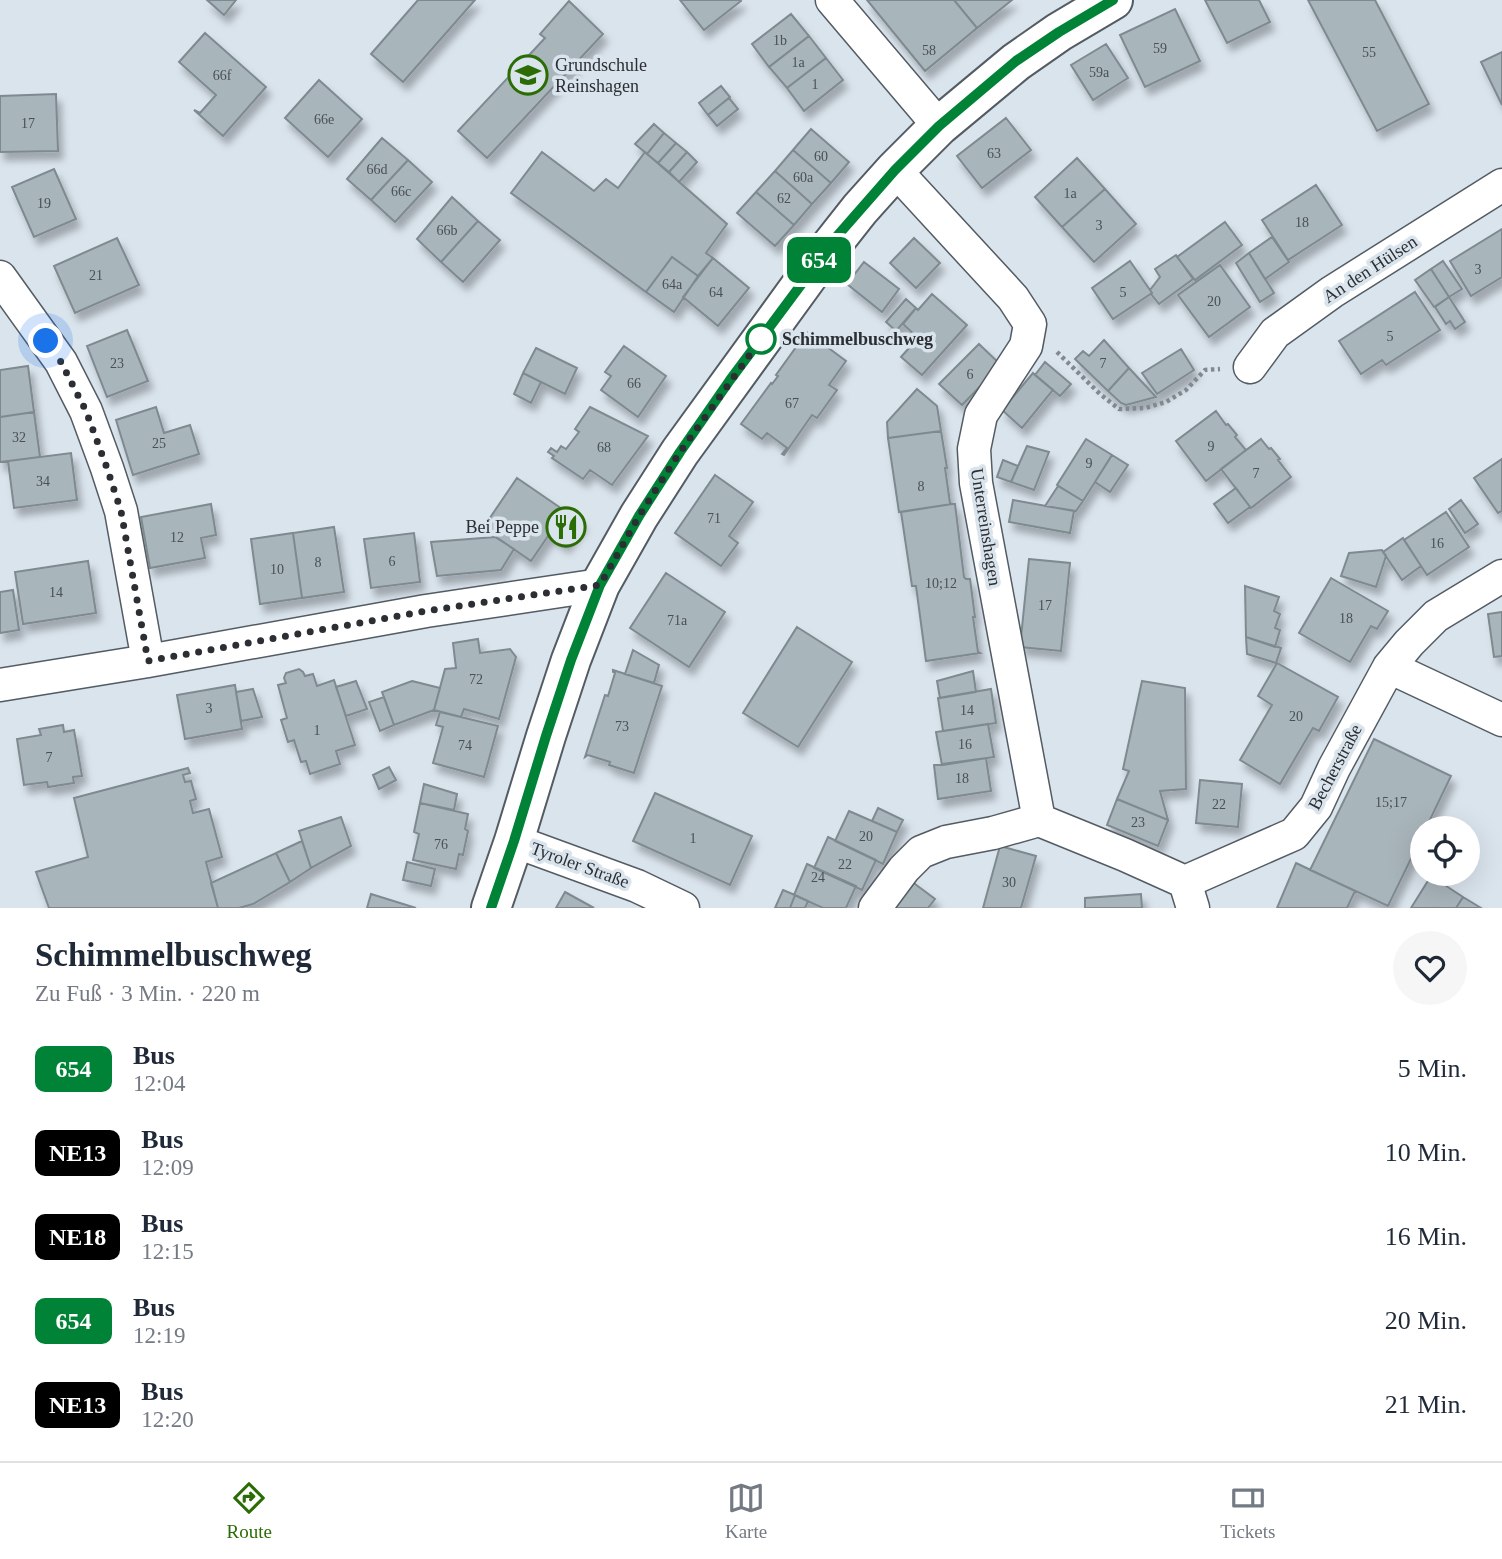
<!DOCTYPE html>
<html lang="de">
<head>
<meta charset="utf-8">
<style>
	body { margin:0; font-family:"Times New Roman",serif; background:#f6f6f7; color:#1f2937; height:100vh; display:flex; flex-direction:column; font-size:26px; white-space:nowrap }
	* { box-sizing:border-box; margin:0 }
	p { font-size:23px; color:#747a83 }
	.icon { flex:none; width:38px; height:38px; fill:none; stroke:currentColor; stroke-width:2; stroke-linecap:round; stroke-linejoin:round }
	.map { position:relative; height:908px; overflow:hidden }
	.panel { display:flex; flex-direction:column; background:#fff; flex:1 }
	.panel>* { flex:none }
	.badge { padding:0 14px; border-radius:10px; font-size:24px; line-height:46px }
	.controls { position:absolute; left:1410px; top:816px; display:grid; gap:14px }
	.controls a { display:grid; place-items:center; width:70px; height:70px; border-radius:50%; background:#fff; box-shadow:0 7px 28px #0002; font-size:35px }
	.you { position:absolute; width:35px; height:35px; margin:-18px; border:5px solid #fff; border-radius:50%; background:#1a73e8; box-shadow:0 0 0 10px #1a73e833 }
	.map>.badge { position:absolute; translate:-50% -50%; box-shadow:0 0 0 4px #fff }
	.round { display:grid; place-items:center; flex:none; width:74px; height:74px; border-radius:37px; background:#f6f6f7 }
	.overview { display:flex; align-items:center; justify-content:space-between; height:119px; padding:0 35px }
	h1 { font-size:33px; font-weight:700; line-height:52px }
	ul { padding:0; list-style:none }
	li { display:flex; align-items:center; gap:21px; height:84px; padding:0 35px }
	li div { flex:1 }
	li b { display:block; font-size:26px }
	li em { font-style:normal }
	li .badge { min-width:77px; font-weight:700; text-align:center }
	.dock { display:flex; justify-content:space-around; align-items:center; height:98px; border-top:2px solid #e0e1e3; background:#fff; font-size:19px; color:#747a83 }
	.dock a { display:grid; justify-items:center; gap:4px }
	.dock .selected { color:#2b6d04 }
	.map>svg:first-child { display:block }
	.building { fill:#a8b5bb; stroke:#7e8a8f; stroke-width:2; filter:url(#shadow) }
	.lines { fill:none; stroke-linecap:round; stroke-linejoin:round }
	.minor-casing { stroke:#535b63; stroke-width:35 }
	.secondary-casing { stroke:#535b63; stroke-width:42 }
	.path { stroke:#82888f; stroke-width:4.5; stroke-dasharray:3.5 3.5; stroke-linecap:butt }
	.minor { stroke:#fff; stroke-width:32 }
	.secondary { stroke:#fff; stroke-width:38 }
	.line-casing { stroke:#fff; stroke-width:16 }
	.line { stroke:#008237; stroke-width:10 }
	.walk { stroke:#2b2e32; stroke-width:7; stroke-dasharray:0 12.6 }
	.stop-dot { fill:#fff; stroke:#008237; stroke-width:3.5 }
	.labels { text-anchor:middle; stroke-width:7; stroke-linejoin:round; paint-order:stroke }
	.number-label { font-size:14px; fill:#4a5054 }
	.poi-label { font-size:18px; fill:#2b2e32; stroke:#dae4ed; text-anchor:start }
	.street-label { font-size:18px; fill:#2b2e32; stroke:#dae4ed }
	.stop-label { font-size:18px; font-weight:bold; fill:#2b2e32; stroke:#dae4ed; text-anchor:start }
</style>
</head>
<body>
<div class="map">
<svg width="1502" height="908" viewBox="0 0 1502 908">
	<defs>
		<filter id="shadow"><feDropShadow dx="4.5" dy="8" stdDeviation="3.5" flood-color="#0004"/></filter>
	</defs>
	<rect width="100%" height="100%" fill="#dae4ed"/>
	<!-- building -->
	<path class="building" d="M 207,0 L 236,0 L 224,15 Z
		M 418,0 L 475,0 L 403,82 L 371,54 Z
		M 680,0 L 740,0 L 741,1 L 704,30 Z
		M 867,0 L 954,0 L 977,28 L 925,71 Z
		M 954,0 L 1012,0 L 977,28 Z
		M 1205,0 L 1259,0 L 1270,22 L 1227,43 Z
		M 1308,0 L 1375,0 L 1429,104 L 1377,131 Z
		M 569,1 L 603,34 L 487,158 L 458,131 L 545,38 L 540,34 Z
		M 1175,9 L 1200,61 L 1145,87 L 1120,35 Z
		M 791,14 L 809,36 L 769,67 L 752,44 Z
		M 205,33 L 266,87 L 223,136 L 194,110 L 200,113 L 216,95 L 179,62 Z
		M 809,36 L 826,58 L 787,88 L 769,67 Z
		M 1106,44 L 1128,78 L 1093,100 L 1071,65 Z
		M 1502,52 L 1502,105 L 1481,62 Z
		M 826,58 L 843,80 L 804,111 L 787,88 Z
		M 319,80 L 362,119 L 328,157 L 285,118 Z
		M 721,86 L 730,97 L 708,115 L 699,103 Z
		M 56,94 L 58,151 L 0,152 L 0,96 Z
		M 729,98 L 738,109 L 717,126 L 708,115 Z
		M 1006,118 L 1031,150 L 982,188 L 957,156 Z
		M 654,124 L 664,133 L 647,154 L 635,144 Z
		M 811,129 L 849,162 L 831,183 L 793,150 Z
		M 664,133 L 676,143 L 658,163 L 647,154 Z
		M 382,138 L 408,160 L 371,200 L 347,179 Z
		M 676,143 L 687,152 L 669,172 L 658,163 Z
		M 793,150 L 831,183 L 812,204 L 775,171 Z
		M 542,152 L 594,191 L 606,179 L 618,188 L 645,152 L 727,224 L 706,253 L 713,258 L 698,276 L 672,257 L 646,292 L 511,193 Z
		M 687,152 L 697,162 L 679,182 L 669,172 Z
		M 1077,158 L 1105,189 L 1062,227 L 1035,197 Z
		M 408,160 L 432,182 L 395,222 L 371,200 Z
		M 54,169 L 76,219 L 34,237 L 12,187 Z
		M 775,171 L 812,204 L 794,225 L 756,192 Z
		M 1316,185 L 1342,225 L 1288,260 L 1262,220 Z
		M 1105,189 L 1136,224 L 1094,262 L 1062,227 Z
		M 756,192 L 794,225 L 775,246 L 737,213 Z
		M 452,197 L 478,221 L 441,262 L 417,239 Z
		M 478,221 L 500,240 L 463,282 L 441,262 Z
		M 1225,222 L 1242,245 L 1195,280 L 1177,257 Z
		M 1502,229 L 1502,277 L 1471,296 L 1450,261 Z
		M 1272,237 L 1289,262 L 1265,279 L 1249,253 Z
		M 117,238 L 139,285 L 75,313 L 54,266 Z
		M 914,238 L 940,263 L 916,288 L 890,263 Z
		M 1249,253 L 1274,293 L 1260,302 L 1236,263 Z
		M 1176,255 L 1193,279 L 1159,304 L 1151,294 L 1152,293 L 1150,290 L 1160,277 L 1155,269 Z
		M 672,257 L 698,276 L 674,312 L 646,292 Z
		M 713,258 L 749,288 L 718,326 L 683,297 Z
		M 1130,261 L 1152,293 L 1113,319 L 1092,288 Z
		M 1443,261 L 1462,289 L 1449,297 L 1431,269 Z
		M 864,262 L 899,289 L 882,312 L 847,284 Z
		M 1220,265 L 1250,307 L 1209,337 L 1178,295 Z
		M 1431,269 L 1449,297 L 1434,307 L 1415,280 Z
		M 1415,292 L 1440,330 L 1386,365 L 1382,360 L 1361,374 L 1339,341 Z
		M 932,294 L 967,325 L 922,375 L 901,357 L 918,338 L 903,324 L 916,308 L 918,310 Z
		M 1449,297 L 1465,322 L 1455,329 L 1450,321 L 1446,324 L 1435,307 Z
		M 906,299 L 916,308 L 896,331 L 886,322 Z
		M 127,330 L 148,381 L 107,397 L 87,346 Z
		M 807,332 L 846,361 L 829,385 L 837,390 L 817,418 L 812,415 L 784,455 L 782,454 L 787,448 L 767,433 L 762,439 L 741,424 L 771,383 L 772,384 L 778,376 L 776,375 Z
		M 1104,340 L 1129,368 L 1108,391 L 1075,359 L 1083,351 L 1089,356 Z
		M 979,344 L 1001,365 L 962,405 L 939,384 Z
		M 624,346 L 666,376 L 638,417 L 601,390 L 611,376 L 605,372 Z
		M 536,348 L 577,368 L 565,394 L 523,373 Z
		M 1181,349 L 1194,370 L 1157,394 L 1142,373 Z
		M 1045,362 L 1071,384 L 1060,396 L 1035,375 Z
		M 28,366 L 34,412 L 0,417 L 0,370 Z
		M 1129,368 L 1156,397 L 1126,405 L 1121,403 L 1108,391 Z
		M 523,373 L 541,382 L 531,403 L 514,394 Z
		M 1033,373 L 1053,390 L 1022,428 L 1002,410 Z
		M 917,389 L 937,406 L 941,431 L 888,438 L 887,422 Z
		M 156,407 L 164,433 L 190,425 L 199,454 L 133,475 L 116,420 Z
		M 590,407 L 648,436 L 612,485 L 590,470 L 583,479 L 552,458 L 554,456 L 548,452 L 551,448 L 557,452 L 561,446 L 566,449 L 579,432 L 575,429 Z
		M 1216,411 L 1226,425 L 1228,424 L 1237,435 L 1235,437 L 1246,450 L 1206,481 L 1176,441 Z
		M 34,412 L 40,457 L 0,462 L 0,417 Z
		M 941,431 L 947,468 L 945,468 L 950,503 L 952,504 L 899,512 L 888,438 Z
		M 1086,439 L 1112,455 L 1083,501 L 1057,485 Z
		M 1261,439 L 1269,449 L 1271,448 L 1280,459 L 1278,460 L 1291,477 L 1251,508 L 1221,469 Z
		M 1027,446 L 1049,452 L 1034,490 L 1011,482 Z
		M 71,453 L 77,500 L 14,508 L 8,461 Z
		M 1112,455 L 1128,465 L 1110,492 L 1095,482 Z
		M 1502,459 L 1502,511 L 1498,513 L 1474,478 Z
		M 1003,460 L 1018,466 L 1011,482 L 997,477 Z
		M 715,475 L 753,502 L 729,536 L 738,543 L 721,566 L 675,533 Z
		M 517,478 L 565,511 L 531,561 L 483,528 Z
		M 1058,486 L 1083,501 L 1076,511 L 1045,506 Z
		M 1236,488 L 1250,507 L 1228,523 L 1214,504 Z
		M 1013,500 L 1074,511 L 1070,533 L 1009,522 Z
		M 1461,500 L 1478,524 L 1465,533 L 1449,509 Z
		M 211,504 L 216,535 L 201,538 L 205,558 L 150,568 L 141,517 Z
		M 952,504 L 955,504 L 964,577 L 966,579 L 970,579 L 975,617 L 973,617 L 978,652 L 980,653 L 926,661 L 916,586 L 912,586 L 901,512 Z
		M 565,511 L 582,522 L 565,545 L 549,534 Z
		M 1446,512 L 1469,547 L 1427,575 L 1404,540 Z
		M 334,527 L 344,592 L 302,598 L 293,533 Z
		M 293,533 L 302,598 L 260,604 L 251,539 Z
		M 414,533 L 420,582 L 371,588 L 364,539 Z
		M 495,537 L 514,549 L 501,570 L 437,576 L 431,542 Z
		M 1403,538 L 1421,566 L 1402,580 L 1383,552 Z
		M 1382,550 L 1386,556 L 1376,587 L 1341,576 L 1349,553 Z
		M 1029,559 L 1070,563 L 1061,651 L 1020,647 Z
		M 88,561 L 96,613 L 23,624 L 15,572 Z
		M 666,573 L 725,612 L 689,667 L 630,628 Z
		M 1331,578 L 1388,611 L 1377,629 L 1371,626 L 1350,662 L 1299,633 Z
		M 1245,586 L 1279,597 L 1274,611 L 1280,614 L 1275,628 L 1280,630 L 1275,647 L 1246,637 Z
		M 13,590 L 19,630 L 0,633 L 0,592 Z
		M 1502,612 L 1502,656 L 1494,657 L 1488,614 Z
		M 797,627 L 852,662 L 798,747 L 743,713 Z
		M 1246,637 L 1281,648 L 1276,663 L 1247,654 Z
		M 478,639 L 480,653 L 510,649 L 516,657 L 499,719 L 464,709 L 461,717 L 434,710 L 445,669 L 456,668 L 453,643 Z
		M 633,650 L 659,665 L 654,683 L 625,674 Z
		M 1277,663 L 1338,697 L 1319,731 L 1313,728 L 1280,784 L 1240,760 L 1272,705 L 1258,696 Z
		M 299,669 L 303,672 L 305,676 L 313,674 L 317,686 L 334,680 L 355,745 L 336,751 L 340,764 L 310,774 L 306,761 L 301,762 L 294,740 L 288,742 L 281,720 L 287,718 L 278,685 L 286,683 L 284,678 L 286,673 Z
		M 613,670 L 662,686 L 634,773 L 609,765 L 610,762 L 588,755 L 585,757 L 605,695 L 608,696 L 615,673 L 613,672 Z
		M 973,671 L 976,692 L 940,698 L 937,681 Z
		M 356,681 L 367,709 L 346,716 L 336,687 Z
		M 412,681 L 440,688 L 434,710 L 394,725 L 382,692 Z
		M 1142,681 L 1185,688 L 1186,789 L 1160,791 L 1168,820 L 1117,799 L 1129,771 L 1123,769 Z
		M 235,685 L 242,729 L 185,739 L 177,695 Z
		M 253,689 L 262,717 L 241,721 L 236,692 Z
		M 991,689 L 996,723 L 943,731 L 938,698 Z
		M 384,697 L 394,725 L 380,731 L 369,702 Z
		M 440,712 L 498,726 L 484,777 L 433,763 L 443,727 L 436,725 Z
		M 988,724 L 994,757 L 942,765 L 936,732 Z
		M 63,725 L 64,732 L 74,730 L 82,776 L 73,777 L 74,783 L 48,787 L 47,782 L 24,785 L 17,739 L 41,735 L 39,729 Z
		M 1374,739 L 1451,776 L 1426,828 L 1423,828 L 1423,834 L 1388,906 L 1310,870 Z
		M 986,758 L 991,791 L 938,799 L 934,765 Z
		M 389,767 L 396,780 L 379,789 L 373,775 Z
		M 188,768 L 190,773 L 183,775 L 185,782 L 191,781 L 196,799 L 190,801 L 193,813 L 209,809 L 222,857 L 206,862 L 218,908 L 49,908 L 36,872 L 88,857 L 74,798 Z
		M 1200,780 L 1242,784 L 1238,827 L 1196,823 Z
		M 424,784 L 457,794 L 454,810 L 420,803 Z
		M 655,793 L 752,836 L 730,885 L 633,841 Z
		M 1117,799 L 1168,820 L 1158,846 L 1107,825 Z
		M 420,803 L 468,814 L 465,829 L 468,831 L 463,855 L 459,854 L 456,869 L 413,860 L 419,834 L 414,832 Z
		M 878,808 L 903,820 L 897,832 L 872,821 Z
		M 849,811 L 897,832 L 883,864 L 835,841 Z
		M 341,817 L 351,846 L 311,868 L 299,831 Z
		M 828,837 L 876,860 L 862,890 L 814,868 Z
		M 302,841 L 311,868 L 290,882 L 276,853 Z
		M 1000,846 L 1036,856 L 1021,908 L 983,908 Z
		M 276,853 L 290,882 L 253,904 L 239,908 L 218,908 L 211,883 Z
		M 407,862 L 435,869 L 431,886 L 403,880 Z
		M 1296,863 L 1355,891 L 1347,908 L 1277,908 Z
		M 807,864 L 856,886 L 846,908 L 823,908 L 794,895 Z
		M 1431,876 L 1463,897 L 1456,908 L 1411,908 Z
		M 911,881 L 935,899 L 928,908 L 891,908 Z
		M 783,890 L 795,895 L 790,908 L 775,908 Z
		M 565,892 L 594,908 L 556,908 Z
		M 371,894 L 416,908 L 367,908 Z
		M 1141,894 L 1142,908 L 1085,908 L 1085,898 Z
		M 795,895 L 808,901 L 805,908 L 790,908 Z
		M 1463,897 L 1481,908 L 1456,908 Z"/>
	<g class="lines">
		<!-- minor casing -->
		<g class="minor-casing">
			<path id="minor" d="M 832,0 L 939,126
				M 0,277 L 61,362 L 86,411 L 107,468 L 121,511 L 148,661
				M 1250,367 L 1275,333 L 1332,292 L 1502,185
				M 1389,667 L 1502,720
				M 0,685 L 148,661 L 426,611 L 600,585
				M 1039,820 L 1125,855 L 1185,882 L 1193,908
				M 514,841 L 637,886 L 683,908
				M 1185,882 L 1294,834 L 1316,807 L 1334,768 L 1389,667 L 1409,643 L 1436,616 L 1502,576
				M 875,908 L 904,869 L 921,852 L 946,842 L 993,833 L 1039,820 L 976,483 L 974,449 L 981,415 L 1026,346 L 1030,324 L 1013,298 L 895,170"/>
		</g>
		<!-- secondary casing -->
		<g class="secondary-casing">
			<path id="secondary" d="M 491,908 L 514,841 L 546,736 L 571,660 L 600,585 L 639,516 L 680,452 L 815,266 L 860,209 L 895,170 L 939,126 L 1016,62 L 1059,32 L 1113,0"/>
		</g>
		<!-- path -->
		<path class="path" d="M 1057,352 L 1100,394 L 1119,409 L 1145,408 L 1166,402 L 1186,390 L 1205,370 L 1220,369"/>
		<!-- minor -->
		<use href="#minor" class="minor"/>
		<!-- secondary -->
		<use href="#secondary" class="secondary"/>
	</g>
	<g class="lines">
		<!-- line casing -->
		<g class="line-casing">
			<path id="line" d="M 491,908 L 514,841 L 546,736 L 571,660 L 600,585 L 639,516 L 680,452 L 730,380 L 838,235 L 895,170 L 939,126 L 1016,61 L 1059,32 L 1113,0"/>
		</g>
		<!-- line -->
		<use href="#line" class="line"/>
		<!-- walk -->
		<path class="walk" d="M 46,341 L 61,362 L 86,411 L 107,468 L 121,511 L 148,661 L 426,611 L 600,585 L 639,516 L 680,452 L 764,335 L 761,339"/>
	</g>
	<!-- icons -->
	<defs>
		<g id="school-ring" transform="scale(2.0125)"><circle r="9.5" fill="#dae4ed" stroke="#2b6d04" stroke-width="1.5"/><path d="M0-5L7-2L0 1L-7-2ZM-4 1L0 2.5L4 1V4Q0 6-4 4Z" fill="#2b6d04"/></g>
		<g id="restaurant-ring" transform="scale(2.0125)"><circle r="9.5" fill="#dae4ed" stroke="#2b6d04" stroke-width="1.5"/><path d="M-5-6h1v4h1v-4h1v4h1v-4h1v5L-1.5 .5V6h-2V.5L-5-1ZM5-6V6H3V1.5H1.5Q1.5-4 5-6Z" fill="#2b6d04"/></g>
	</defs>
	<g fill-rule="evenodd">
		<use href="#school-ring" x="528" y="75"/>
		<use href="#restaurant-ring" x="566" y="527"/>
	</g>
	<!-- markers -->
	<circle class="stop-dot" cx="761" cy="339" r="14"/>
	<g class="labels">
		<!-- number labels -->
		<g class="number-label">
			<text x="780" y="45">1b</text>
			<text x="1160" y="53">59</text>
			<text x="929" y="55">58</text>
			<text x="1369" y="57">55</text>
			<text x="798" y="67">1a</text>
			<text x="1099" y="77">59a</text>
			<text x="222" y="80">66f</text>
			<text x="815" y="89">1</text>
			<text x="324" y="124">66e</text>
			<text x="28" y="128">17</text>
			<text x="994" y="158">63</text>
			<text x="821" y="161">60</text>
			<text x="377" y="174">66d</text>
			<text x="803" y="182">60a</text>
			<text x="401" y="196">66c</text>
			<text x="1070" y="198">1a</text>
			<text x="784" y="203">62</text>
			<text x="44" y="208">19</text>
			<text x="1302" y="227">18</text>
			<text x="1099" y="230">3</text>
			<text x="447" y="235">66b</text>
			<text x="1478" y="274">3</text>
			<text x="96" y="280">21</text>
			<text x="672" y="289">64a</text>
			<text x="716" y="297">64</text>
			<text x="1123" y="297">5</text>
			<text x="1214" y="306">20</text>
			<text x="1390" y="341">5</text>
			<text x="117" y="368">23</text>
			<text x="1103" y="368">7</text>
			<text x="970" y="379">6</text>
			<text x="634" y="388">66</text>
			<text x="792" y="408">67</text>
			<text x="19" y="442">32</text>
			<text x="159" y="448">25</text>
			<text x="1211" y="451">9</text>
			<text x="604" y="452">68</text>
			<text x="1089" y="468">9</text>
			<text x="1256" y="478">7</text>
			<text x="43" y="486">34</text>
			<text x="921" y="491">8</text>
			<text x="714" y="523">71</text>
			<text x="177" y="542">12</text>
			<text x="1437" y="548">16</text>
			<text x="392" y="566">6</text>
			<text x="318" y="567">8</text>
			<text x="277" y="574">10</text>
			<text x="941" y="588">10;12</text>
			<text x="56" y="597">14</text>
			<text x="1045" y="610">17</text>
			<text x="1346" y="623">18</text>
			<text x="677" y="625">71a</text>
			<text x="476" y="684">72</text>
			<text x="209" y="713">3</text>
			<text x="967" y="715">14</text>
			<text x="1296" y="721">20</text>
			<text x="622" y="731">73</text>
			<text x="317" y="735">1</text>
			<text x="965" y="749">16</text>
			<text x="465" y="750">74</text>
			<text x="49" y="762">7</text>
			<text x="962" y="783">18</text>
			<text x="1391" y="807">15;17</text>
			<text x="1219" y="809">22</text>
			<text x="1138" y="827">23</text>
			<text x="866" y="841">20</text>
			<text x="693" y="843">1</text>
			<text x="441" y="849">76</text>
			<text x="845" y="869">22</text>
			<text x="818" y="882">24</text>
			<text x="1009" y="887">30</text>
		</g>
		<!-- poi labels -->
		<g class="poi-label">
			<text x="555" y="71">Grundschule<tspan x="555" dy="21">Reinshagen</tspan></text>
			<text x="539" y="533" text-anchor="end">Bei Peppe</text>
		</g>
		<!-- street labels -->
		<g class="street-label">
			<text transform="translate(1370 269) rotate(-33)" y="6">An den Hülsen</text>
			<text transform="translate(986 527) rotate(81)" y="6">Unterreinshagen</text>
			<text transform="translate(1335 767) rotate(-62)" y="6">Becherstraße</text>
			<text transform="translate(580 865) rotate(20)" y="6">Tyroler Straße</text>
		</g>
		<!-- stop labels -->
		<g class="stop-label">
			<text x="782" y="345">Schimmelbuschweg</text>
		</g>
	</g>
</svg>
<div class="controls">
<a><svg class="icon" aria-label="locate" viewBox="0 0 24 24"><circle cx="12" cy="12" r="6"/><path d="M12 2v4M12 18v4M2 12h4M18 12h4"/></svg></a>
</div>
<div class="you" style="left:46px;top:341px"></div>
<b class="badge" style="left:819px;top:260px;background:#008237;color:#fff">654</b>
</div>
<section class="panel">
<div class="overview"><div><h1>Schimmelbuschweg</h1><p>Zu Fuß · 3 Min. · 220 m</p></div><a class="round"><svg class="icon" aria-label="heart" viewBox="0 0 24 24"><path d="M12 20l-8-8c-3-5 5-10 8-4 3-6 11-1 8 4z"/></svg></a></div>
<ul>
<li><span class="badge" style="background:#008237;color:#fff">654</span><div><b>Bus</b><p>12:04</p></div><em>5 Min.</em></li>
<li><span class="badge" style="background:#000;color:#fff">NE13</span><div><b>Bus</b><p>12:09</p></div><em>10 Min.</em></li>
<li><span class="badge" style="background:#000;color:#fff">NE18</span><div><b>Bus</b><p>12:15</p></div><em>16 Min.</em></li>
<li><span class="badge" style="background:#008237;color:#fff">654</span><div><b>Bus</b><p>12:19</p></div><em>20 Min.</em></li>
<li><span class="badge" style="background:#000;color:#fff">NE13</span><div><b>Bus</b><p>12:20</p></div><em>21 Min.</em></li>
</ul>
</section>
<nav class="dock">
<a class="selected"><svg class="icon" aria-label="directions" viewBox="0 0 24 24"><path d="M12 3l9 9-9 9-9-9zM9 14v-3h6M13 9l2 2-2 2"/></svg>Route</a>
<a><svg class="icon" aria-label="map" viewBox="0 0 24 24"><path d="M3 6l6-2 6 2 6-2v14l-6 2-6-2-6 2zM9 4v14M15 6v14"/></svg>Karte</a>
<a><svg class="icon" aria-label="tickets" viewBox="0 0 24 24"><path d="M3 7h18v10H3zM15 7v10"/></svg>Tickets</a>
</nav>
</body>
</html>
